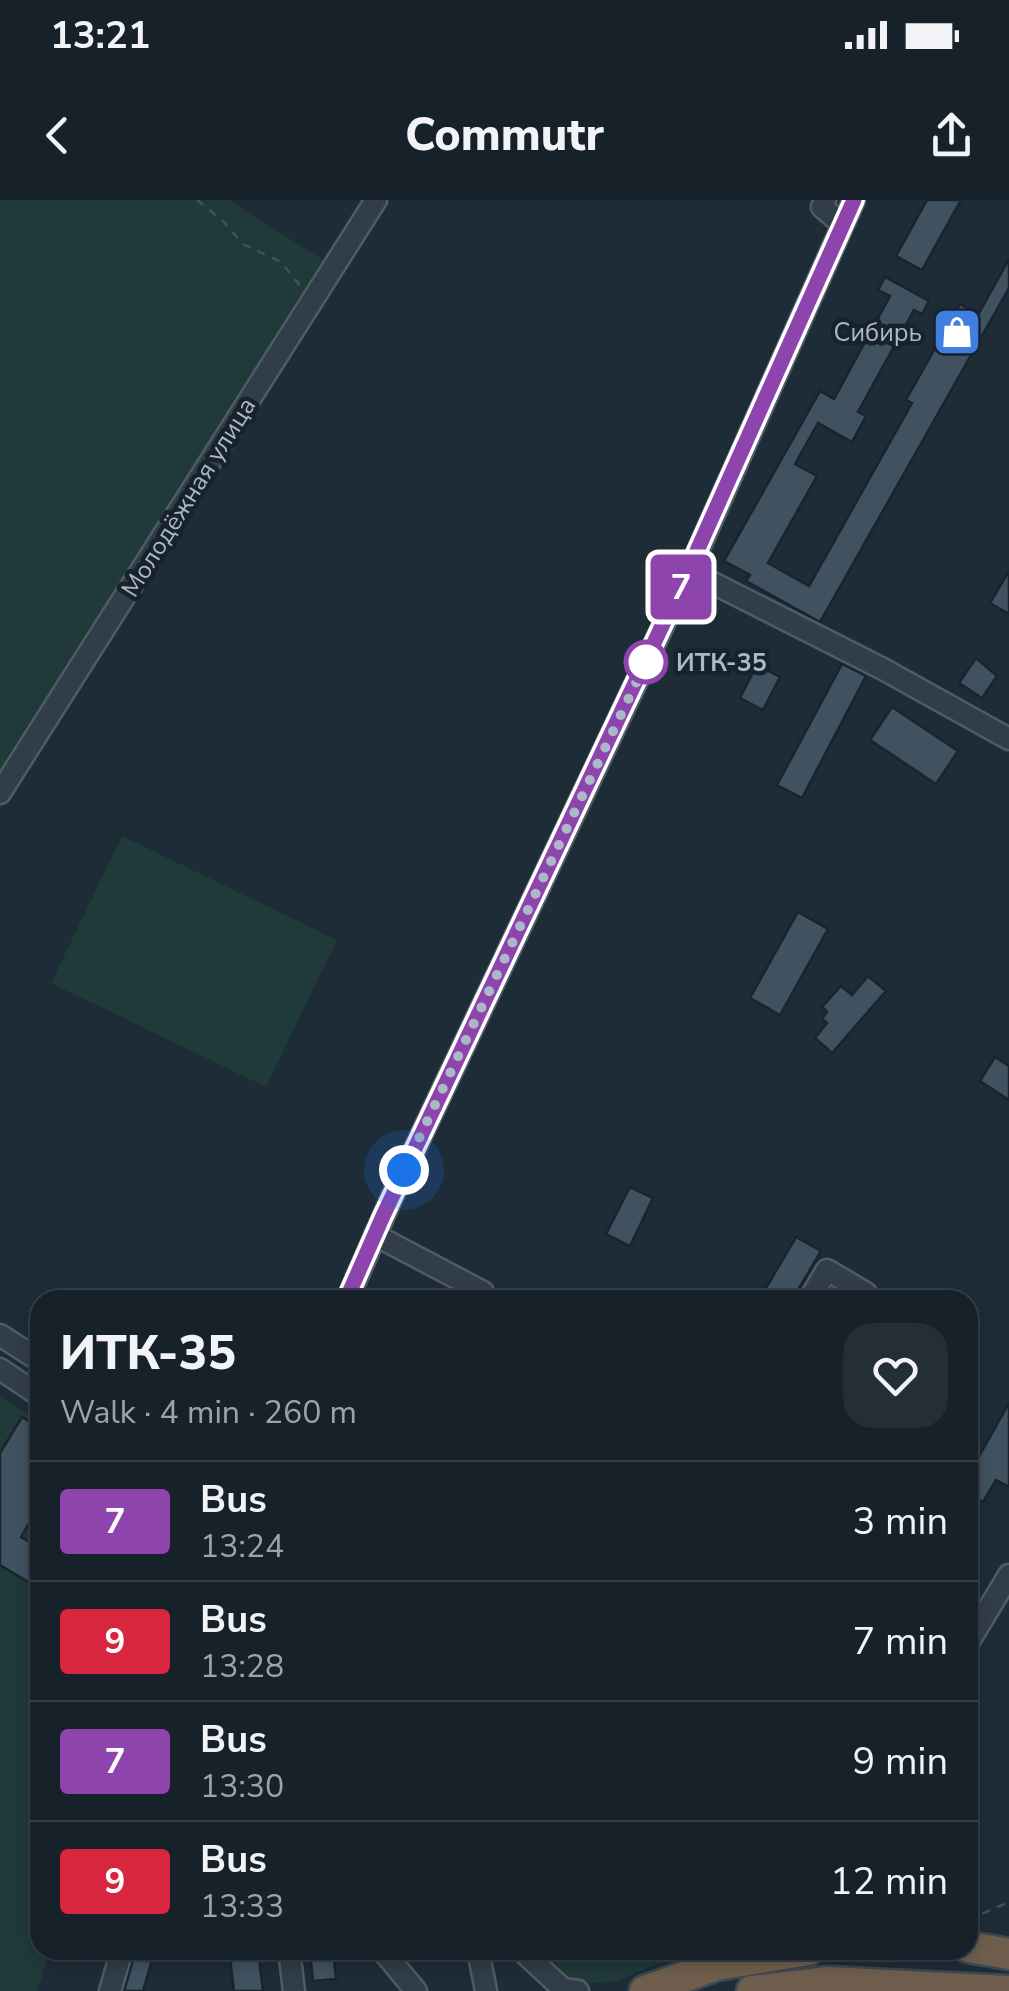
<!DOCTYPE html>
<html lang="en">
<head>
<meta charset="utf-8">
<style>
	body { margin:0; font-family:"Nunito Sans",sans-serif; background:#232e36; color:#f1f3f6; height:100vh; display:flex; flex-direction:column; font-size:38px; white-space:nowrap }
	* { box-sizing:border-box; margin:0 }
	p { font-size:32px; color:#9ea3a8 }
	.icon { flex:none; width:55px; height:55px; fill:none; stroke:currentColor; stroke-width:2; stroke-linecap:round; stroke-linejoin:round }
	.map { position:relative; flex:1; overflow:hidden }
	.drawer { position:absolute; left:30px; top:1090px; width:948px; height:670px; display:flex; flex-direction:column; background:#16212a; border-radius:30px; box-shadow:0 5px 15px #0003,0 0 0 2px #353e47 }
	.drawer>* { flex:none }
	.badge { padding:0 20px; border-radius:8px; font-size:35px; line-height:65px }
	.you { position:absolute; width:50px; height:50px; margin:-25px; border:8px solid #fff; border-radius:50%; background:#1a73e8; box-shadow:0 0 0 15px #1a73e833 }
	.map>.badge { position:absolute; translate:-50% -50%; box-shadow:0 0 0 5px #fff }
	.round { display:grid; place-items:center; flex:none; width:105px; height:105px; border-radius:30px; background:#232e36 }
	.overview { display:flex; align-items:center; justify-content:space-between; height:170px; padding:0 30px }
	h1 { font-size:48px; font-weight:800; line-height:75px }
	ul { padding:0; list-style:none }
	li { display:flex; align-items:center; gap:30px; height:120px; padding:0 30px; border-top:2px solid #353e47 }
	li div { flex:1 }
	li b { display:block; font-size:38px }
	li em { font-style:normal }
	li .badge { min-width:110px; font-weight:700; text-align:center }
	.status { display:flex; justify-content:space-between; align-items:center; height:70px; padding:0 50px; background:#16212a; direction:ltr }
	.status svg { height:28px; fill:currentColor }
	header { display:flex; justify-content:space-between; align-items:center; height:130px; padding:0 30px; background:#16212a; font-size:45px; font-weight:800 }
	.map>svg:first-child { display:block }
	.green { fill:#203939 }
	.building { fill:#405260; stroke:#19242e; stroke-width:2.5 }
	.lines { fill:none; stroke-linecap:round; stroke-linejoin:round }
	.minor-casing { stroke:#4f5b66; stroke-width:25 }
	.highway-casing { stroke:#3c4852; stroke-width:35 }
	.path { stroke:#3d5555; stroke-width:2.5; stroke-dasharray:8 8; stroke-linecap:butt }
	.minor { stroke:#313d48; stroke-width:20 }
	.highway { stroke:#6f5e4d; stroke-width:30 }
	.line-casing { stroke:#fff; stroke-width:22 }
	.line { stroke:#8e44ad; stroke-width:15 }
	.walk { stroke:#abb8c5; stroke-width:10; stroke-dasharray:0 18 }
	.stop-dot { fill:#fff; stroke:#8e44ad; stroke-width:5 }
	.labels { text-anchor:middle; stroke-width:9; stroke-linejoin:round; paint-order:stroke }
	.poi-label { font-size:25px; fill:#abb8c5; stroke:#17222c; text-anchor:end }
	.street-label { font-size:25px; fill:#abb8c5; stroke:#17222c }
	.stop-label { font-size:25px; font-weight:bold; fill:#abb8c5; stroke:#17222c; text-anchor:start }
</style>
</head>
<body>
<div class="status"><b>13:21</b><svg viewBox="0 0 49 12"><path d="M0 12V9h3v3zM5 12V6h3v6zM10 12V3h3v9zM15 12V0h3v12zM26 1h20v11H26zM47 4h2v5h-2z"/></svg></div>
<header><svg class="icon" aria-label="back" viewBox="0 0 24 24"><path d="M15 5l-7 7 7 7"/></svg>Commutr<svg class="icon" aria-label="share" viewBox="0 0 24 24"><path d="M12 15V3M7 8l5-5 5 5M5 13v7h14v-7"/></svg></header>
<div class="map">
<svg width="1009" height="1791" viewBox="0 0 1009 1791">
	<rect width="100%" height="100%" fill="#1e2c38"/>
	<!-- green -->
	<path class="green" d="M 0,0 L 229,0 L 323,60 L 0,573 Z
		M 122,636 L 337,740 L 266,887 L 51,783 Z
		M 0,1196 L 40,1222 L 40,1750 L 51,1750 L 37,1791 L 0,1791 Z
		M 544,1750 L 689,1750 L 617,1781 L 575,1784 Z"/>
	<!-- building -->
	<path class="building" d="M 927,0 L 961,0 L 922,70 L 896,56 Z
		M 1009,59 L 1009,88 L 820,422 L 746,381 L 750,375 L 724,361 L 820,191 L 834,199 L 890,96 L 878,90 L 885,77 L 929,101 L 922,114 L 914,110 L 858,212 L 866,216 L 852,242 L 818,223 L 795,264 L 817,276 L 768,363 L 809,386 L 912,203 L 906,200 L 960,104 L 978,115 Z
		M 1009,371 L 1009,414 L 990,403 Z
		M 976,458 L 997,476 L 982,498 L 959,483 Z
		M 842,464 L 866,476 L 802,598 L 777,585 Z
		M 757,465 L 780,477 L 763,510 L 740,498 Z
		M 892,507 L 958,551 L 936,584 L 870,540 Z
		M 798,712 L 828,729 L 780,815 L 750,798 Z
		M 868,776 L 886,791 L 832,853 L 815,838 L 827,823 L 822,819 L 827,812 L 822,807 L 841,786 L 852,795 Z
		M 995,857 L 1009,866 L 1009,900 L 980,881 Z
		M 630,987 L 653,998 L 630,1046 L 606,1034 Z
		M 796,1037 L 821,1051 L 792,1100 L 759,1100 Z
		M 1009,1203 L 1009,1287 L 996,1280 L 983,1302 L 968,1294 L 968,1276 Z
		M 22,1217 L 40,1228 L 40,1304 L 21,1337 L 40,1348 L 40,1389 L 0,1365 L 0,1253 Z
		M 136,1750 L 155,1750 L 143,1791 L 124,1791 Z
		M 229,1750 L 258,1750 L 263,1791 L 234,1791 Z
		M 310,1750 L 333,1750 L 336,1779 L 313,1781 Z"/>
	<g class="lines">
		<!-- minor casing -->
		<g class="minor-casing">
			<path id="minor" d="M 825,0 L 822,7 L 843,25
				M 689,371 L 883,469 L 1009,539
				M 0,593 L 376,0
				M 375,1035 L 483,1092 L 479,1100
				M 347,1100 L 392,997 L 689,371 L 854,0
				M 809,1100 L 827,1070 L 866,1093 L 862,1100
				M 0,1135 L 40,1161
				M 0,1169 L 40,1196
				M 968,1443 L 1009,1375
				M 289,1750 L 294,1791
				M 382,1750 L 416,1791
				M 478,1750 L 486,1791
				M 521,1750 L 563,1789 L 578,1791
				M 110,1791 L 122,1750"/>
		</g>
		<!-- highway casing -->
		<g class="highway-casing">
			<path id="highway" d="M 968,1747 L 1009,1754
				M 645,1791 L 717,1765 L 808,1750
				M 752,1791 L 828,1782 L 1009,1791"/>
		</g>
		<!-- path -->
		<path class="path" d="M 197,0 L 223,21 L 243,44 L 281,62 L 302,88
			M 968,1720 L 1009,1702"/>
		<!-- minor -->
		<use href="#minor" class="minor"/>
		<!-- highway -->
		<use href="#highway" class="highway"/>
	</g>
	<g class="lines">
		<!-- line casing -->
		<g class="line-casing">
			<path id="line" d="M 346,1100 L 383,1016 L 688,371 L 854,0"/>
		</g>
		<!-- line -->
		<use href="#line" class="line"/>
		<!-- walk -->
		<path class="walk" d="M 404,970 L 646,462"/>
	</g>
	<!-- icons -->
	<defs>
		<g id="shop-square" transform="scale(2.5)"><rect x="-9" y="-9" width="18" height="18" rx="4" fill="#3f7fe0" stroke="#17222c"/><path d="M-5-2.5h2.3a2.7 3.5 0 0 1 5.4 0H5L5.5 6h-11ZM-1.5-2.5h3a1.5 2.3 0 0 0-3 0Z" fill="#fff"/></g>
	</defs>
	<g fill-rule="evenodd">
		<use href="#shop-square" x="957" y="132"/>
	</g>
	<!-- markers -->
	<circle class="stop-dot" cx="646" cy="462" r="20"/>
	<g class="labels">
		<!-- poi labels -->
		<g class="poi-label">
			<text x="922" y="141">Сибирь</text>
		</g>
		<!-- street labels -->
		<g class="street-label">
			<text transform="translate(188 297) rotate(-58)" y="9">Молодёжная улица</text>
		</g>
		<!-- stop labels -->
		<g class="stop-label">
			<text x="676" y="471">ИТК-35</text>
		</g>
	</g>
</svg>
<div class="you" style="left:404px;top:970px"></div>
<b class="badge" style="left:681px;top:387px;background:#8e44ad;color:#fff">7</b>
<section class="drawer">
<div class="overview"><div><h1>ИТК-35</h1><p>Walk · 4 min · 260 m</p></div><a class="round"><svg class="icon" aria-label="heart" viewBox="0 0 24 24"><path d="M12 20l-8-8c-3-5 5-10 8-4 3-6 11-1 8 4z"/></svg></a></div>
<ul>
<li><span class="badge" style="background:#8e44ad;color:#fff">7</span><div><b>Bus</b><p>13:24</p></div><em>3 min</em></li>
<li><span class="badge" style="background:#d7263d;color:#fff">9</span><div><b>Bus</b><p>13:28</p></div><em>7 min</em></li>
<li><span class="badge" style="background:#8e44ad;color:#fff">7</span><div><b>Bus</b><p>13:30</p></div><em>9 min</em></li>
<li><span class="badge" style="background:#d7263d;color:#fff">9</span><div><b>Bus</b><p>13:33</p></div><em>12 min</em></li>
</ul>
</section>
</div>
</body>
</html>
